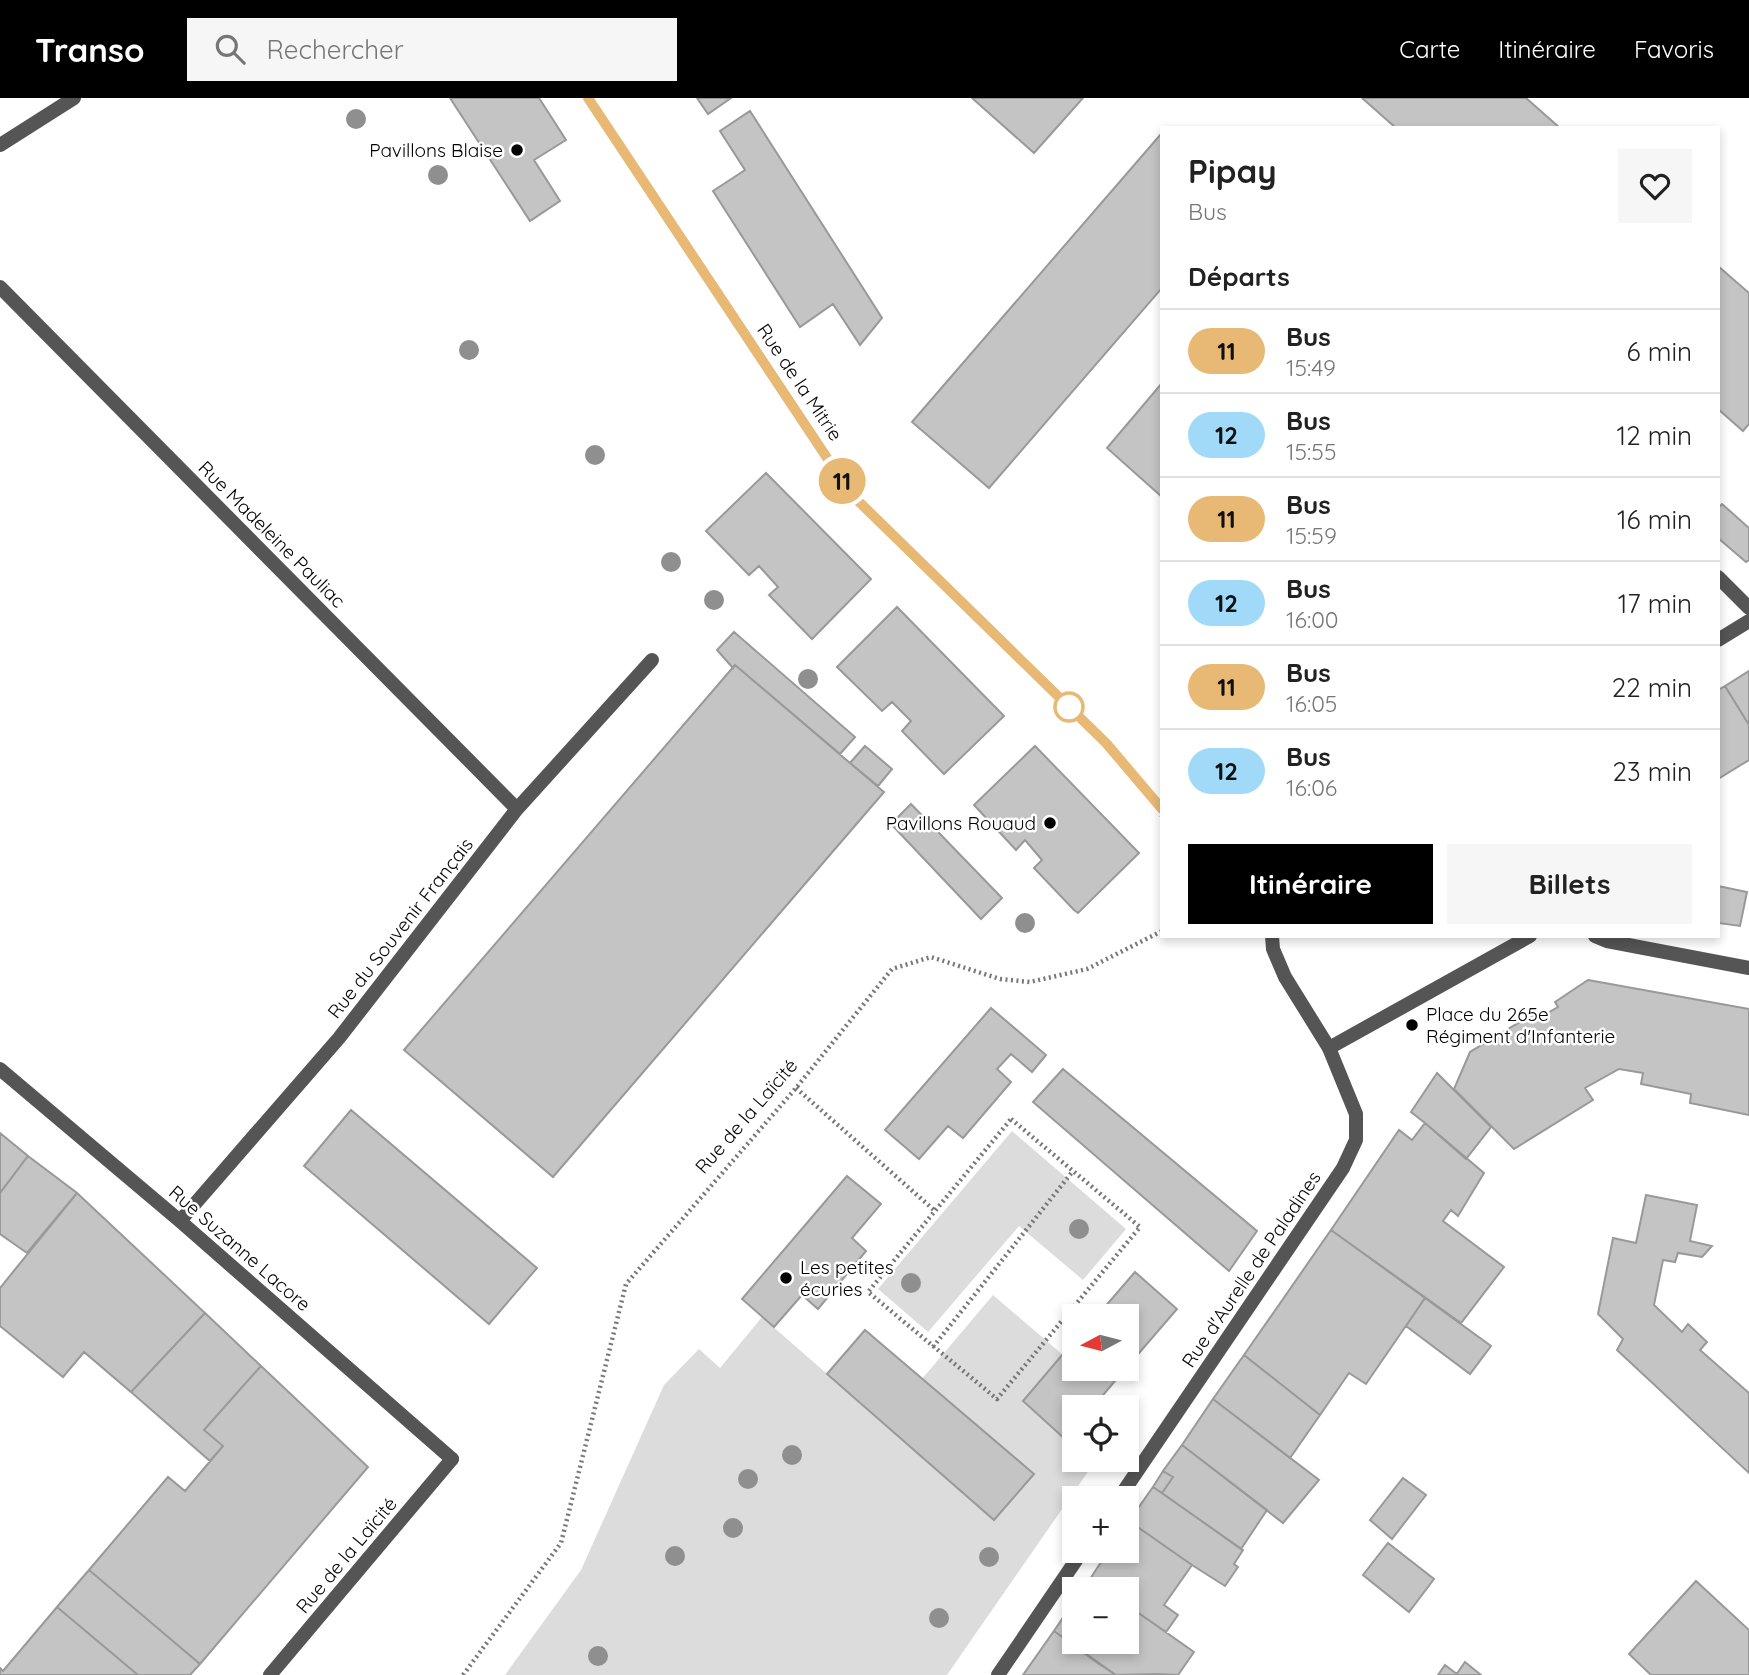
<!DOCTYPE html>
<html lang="fr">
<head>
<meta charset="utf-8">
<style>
	body { margin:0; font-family:Quicksand,sans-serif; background:#f6f6f6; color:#222; height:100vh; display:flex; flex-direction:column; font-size:26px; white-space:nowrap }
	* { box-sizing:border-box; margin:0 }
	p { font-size:23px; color:#767676 }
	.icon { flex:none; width:38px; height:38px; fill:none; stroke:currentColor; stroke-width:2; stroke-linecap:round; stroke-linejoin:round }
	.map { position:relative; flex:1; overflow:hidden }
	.details { position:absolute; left:1160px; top:28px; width:560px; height:812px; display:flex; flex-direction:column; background:#fff; border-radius:0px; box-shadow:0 4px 10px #0003 }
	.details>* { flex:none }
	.badge { padding:0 14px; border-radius:23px; font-size:24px; line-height:46px }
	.needle { width:46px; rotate:263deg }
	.buttons { position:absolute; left:1062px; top:1206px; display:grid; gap:14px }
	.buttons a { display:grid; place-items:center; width:77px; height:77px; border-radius:0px; background:#fff; box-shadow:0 4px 10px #0003; font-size:35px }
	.map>.badge { position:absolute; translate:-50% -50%; box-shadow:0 0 0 4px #fff }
	h2 { padding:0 28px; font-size:26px; line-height:63px }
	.round { display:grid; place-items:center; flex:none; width:74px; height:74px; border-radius:0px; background:#f6f6f6 }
	.head { display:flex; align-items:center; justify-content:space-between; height:119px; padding:0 28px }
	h1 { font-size:33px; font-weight:700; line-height:52px }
	.action { display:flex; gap:14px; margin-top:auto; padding:14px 28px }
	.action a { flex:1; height:80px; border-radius:0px; background:#000; color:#fff; font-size:28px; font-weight:700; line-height:80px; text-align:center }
	.action a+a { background:#f6f6f6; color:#222 }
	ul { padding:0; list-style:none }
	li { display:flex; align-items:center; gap:21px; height:84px; padding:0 28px; border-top:2px solid #e0e0e0 }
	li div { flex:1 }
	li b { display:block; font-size:26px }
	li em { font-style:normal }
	li .badge { min-width:77px; font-weight:700; text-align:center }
	header { display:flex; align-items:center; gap:42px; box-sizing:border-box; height:98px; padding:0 35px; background:#000; color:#fff }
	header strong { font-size:33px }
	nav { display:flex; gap:38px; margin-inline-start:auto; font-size:24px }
	.search { width:490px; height:63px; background:#f6f6f6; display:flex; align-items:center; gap:18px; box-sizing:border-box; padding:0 24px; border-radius:0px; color:#767676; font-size:26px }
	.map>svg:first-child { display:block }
	.green { fill:#dcdcdc }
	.building { fill:#c4c4c4; stroke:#999; stroke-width:2 }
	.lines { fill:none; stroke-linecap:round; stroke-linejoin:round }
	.path { stroke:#777; stroke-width:4.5; stroke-dasharray:2 3.5; stroke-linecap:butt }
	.service { stroke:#555; stroke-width:14 }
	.minor { stroke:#555; stroke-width:14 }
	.tree { fill:#8f8f8f }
	.line-casing { stroke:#fff; stroke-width:16 }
	.line { stroke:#e8b975; stroke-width:10 }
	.poi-dot { fill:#000; stroke:#fff; stroke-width:2.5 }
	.stop-dot { fill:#fff; stroke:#e8b975; stroke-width:3.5 }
	.labels { text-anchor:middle; stroke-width:5; stroke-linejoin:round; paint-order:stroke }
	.poi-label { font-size:19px; fill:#000; stroke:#fff; text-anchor:end }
	.street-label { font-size:19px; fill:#000; stroke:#fff }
</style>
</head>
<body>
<header>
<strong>Transo</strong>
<div class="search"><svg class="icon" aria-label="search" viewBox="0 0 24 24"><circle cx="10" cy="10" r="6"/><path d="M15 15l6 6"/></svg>Rechercher</div>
<nav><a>Carte</a><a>Itinéraire</a><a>Favoris</a></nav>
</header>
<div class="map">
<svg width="1749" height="1577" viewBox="0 0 1749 1577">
	<rect width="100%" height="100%" fill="#fff"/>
	<!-- green -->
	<path class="green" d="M 1012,1033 L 1126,1131 L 1083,1182 L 1019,1128 L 928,1234 L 878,1191 Z
		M 993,1197 L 1063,1257 L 1023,1303 L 1074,1348 L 1074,1362 L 1090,1362 L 1094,1365 L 947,1577 L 505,1577 L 581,1472 L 664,1287 L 699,1251 L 720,1270 L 762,1219 L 994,1422 L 1033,1376 L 922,1281 Z"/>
	<!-- building -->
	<path class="building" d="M 450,0 L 539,0 L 566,42 L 534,62 L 560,103 L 530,123 Z
		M 697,0 L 731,0 L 708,16 Z
		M 972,0 L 1083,0 L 1034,55 Z
		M 1362,0 L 1526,0 L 1560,30 L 1396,30 Z
		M 750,13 L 882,220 L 860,247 L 833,206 L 800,229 L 713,93 L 745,72 L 720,33 Z
		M 1161,36 L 1162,190 L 989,390 L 912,324 Z
		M 1718,168 L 1749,195 L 1749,326 L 1743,333 L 1718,311 Z
		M 1162,285 L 1162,399 L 1107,350 Z
		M 766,375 L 871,481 L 812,541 L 769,497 L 778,489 L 759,468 L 749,477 L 706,433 Z
		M 1722,406 L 1749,430 L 1749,462 L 1746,464 L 1718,440 L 1718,410 Z
		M 897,509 L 1004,618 L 944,676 L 902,633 L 911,623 L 892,604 L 882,613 L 837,569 Z
		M 734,534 L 855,639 L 840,656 L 735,567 L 733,570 L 717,552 Z
		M 735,567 L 884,694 L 553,1079 L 404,952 Z
		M 1749,573 L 1749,627 L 1725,588 Z
		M 1725,588 L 1749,627 L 1749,662 L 1718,681 L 1718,592 Z
		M 865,648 L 892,671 L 878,688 L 850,665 Z
		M 1035,648 L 1139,755 L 1078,815 L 1074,812 L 1034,770 L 1042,762 L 1025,742 L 1016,752 L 974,707 Z
		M 911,706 L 1002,800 L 981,821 L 891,726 Z
		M 1718,788 L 1747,794 L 1740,828 L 1718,825 Z
		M 1588,882 L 1749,911 L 1749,1017 L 1690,1005 L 1691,996 L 1641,986 L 1643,975 L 1619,971 L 1585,990 L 1593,1002 L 1514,1051 L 1454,991 L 1470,954 L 1533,916 L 1537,921 L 1558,909 L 1555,904 Z
		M 991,910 L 1046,957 L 1032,974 L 1011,956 L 997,971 L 1011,984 L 963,1040 L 948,1028 L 919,1061 L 885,1032 Z
		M 1063,971 L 1257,1133 L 1229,1173 L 1033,1004 Z
		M 1437,975 L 1491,1029 L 1466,1061 L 1425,1025 L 1411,1014 Z
		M 351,1012 L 537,1170 L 489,1226 L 304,1068 Z
		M 1425,1025 L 1484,1075 L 1458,1118 L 1451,1112 L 1443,1123 L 1504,1169 L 1461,1225 L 1331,1132 L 1399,1032 L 1412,1042 Z
		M 0,1035 L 28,1058 L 0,1095 Z
		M 28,1058 L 77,1095 L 27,1155 L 0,1136 L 0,1095 Z
		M 847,1078 L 881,1106 L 852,1140 L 866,1153 L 818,1211 L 802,1197 L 774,1229 L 742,1201 Z
		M 77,1095 L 205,1215 L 131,1294 L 84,1254 L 63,1279 L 0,1228 L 0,1190 Z
		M 1646,1097 L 1697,1107 L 1690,1143 L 1712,1148 L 1702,1159 L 1678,1155 L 1675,1164 L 1663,1162 L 1654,1207 L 1682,1234 L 1688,1226 L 1707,1244 L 1700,1252 L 1749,1295 L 1749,1375 L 1617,1252 L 1623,1241 L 1598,1216 L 1613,1140 L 1636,1145 Z
		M 1331,1132 L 1425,1200 L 1366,1286 L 1349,1275 L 1320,1317 L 1244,1257 Z
		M 1135,1174 L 1177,1211 L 1127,1269 L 1127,1218 L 1097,1218 Z
		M 1425,1200 L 1491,1248 L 1470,1276 L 1406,1228 Z
		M 205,1215 L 261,1268 L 204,1332 L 223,1348 L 210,1363 L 131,1294 Z
		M 865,1232 L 1034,1376 L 994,1422 L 827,1276 Z
		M 1074,1243 L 1074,1270 L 1126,1270 L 1093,1309 L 1074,1309 L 1074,1330 L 1065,1341 L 1023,1303 Z
		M 1244,1257 L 1320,1317 L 1290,1360 L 1213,1301 Z
		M 261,1268 L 368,1369 L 200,1566 L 89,1472 L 168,1379 L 185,1393 L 223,1348 L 204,1332 Z
		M 1213,1301 L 1319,1382 L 1283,1425 L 1182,1347 Z
		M 1182,1347 L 1267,1412 L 1241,1451 L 1162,1395 L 1173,1379 L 1163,1373 Z
		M 1163,1373 L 1173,1379 L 1162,1395 L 1153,1389 Z
		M 1403,1380 L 1426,1397 L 1392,1441 L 1370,1422 Z
		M 1153,1389 L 1243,1452 L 1234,1466 L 1238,1469 L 1225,1488 L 1192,1467 L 1129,1423 Z
		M 1129,1423 L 1192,1467 L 1164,1507 L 1178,1517 L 1166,1534 L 1127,1507 L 1127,1491 L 1105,1491 L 1090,1481 L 1109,1452 L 1127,1452 L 1127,1426 Z
		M 1388,1445 L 1434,1481 L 1409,1514 L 1363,1477 Z
		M 89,1472 L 200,1566 L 190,1577 L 138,1577 L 57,1509 Z
		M 1090,1481 L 1105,1491 L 1083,1491 Z
		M 1696,1483 L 1749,1532 L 1749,1577 L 1651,1577 L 1629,1556 Z
		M 1074,1503 L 1074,1544 L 1127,1544 L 1127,1507 L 1194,1554 L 1178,1577 L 1158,1576 L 1116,1577 L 1054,1533 Z
		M 57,1509 L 138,1577 L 0,1577 L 0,1570 L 3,1573 Z
		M 1054,1533 L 1099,1566 L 1116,1577 L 1023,1577 Z
		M 1465,1564 L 1481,1577 L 1456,1577 Z
		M 1445,1567 L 1457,1576 L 1456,1577 L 1438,1577 Z"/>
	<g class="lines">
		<!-- path -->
		<path class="path" d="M 796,990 L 934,1112
			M 1011,1021 L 1140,1129 L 997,1301 L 868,1194 Z
			M 933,1249 L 1073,1073
			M 463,1577 L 561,1445 L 626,1186 L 796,990 L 892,871 L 931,859 L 1000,881 L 1030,884 L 1087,871 L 1162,833"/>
		<!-- service -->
		<path class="service" d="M 0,47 L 74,0
			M 0,189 L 517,711
			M 1718,479 L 1749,510
			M 1329,950 L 1530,838
			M 0,971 L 180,1123 L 452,1361
			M 180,1123 L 339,940 L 517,711 L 652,562"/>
		<!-- minor -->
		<path class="minor" d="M 588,0 L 851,396 L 1106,645 L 1162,712
			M 1718,542 L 1749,523
			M 1595,838 L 1607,843 L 1749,870
			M 1119,1400 L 1343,1070 L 1356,1042 L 1356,1016 L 1329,950 L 1285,879 L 1273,851 L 1272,838
			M 270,1577 L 452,1361
			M 998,1577 L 1083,1452"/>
	</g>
	<!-- trees -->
	<g class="tree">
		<circle cx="356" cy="21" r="10"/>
		<circle cx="438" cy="77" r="10"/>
		<circle cx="469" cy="252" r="10"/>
		<circle cx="595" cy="357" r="10"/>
		<circle cx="671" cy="464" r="10"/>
		<circle cx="714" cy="502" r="10"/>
		<circle cx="808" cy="581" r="10"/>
		<circle cx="1025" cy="825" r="10"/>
		<circle cx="1079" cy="1131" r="10"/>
		<circle cx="911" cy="1185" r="10"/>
		<circle cx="792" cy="1357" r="10"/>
		<circle cx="748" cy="1381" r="10"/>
		<circle cx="733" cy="1430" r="10"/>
		<circle cx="675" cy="1458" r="10"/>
		<circle cx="989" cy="1459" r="10"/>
		<circle cx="939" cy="1520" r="10"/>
		<circle cx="598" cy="1558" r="10"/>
	</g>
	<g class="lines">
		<!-- line casing -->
		<g class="line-casing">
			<path id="line" d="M 588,0 L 851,396 L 1106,645 L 1162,711"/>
		</g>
		<!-- line -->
		<use href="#line" class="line"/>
	</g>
	<!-- markers -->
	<g class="poi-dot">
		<circle cx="517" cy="52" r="7"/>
		<circle cx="1050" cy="725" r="7"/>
		<circle cx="1412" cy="927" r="7"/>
		<circle cx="786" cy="1180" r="7"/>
	</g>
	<circle class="stop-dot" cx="1069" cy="609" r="14"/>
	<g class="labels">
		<!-- poi labels -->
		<g class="poi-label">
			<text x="503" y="59">Pavillons Blaise</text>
			<text x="1036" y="732">Pavillons Rouaud</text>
			<text x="1426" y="923" text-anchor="start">Place du 265e<tspan x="1426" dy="22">Régiment d'Infanterie</tspan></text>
			<text x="800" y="1176" text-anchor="start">Les petites<tspan x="800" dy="22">écuries</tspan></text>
		</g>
		<!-- street labels -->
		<g class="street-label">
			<text transform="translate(800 284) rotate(56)" y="7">Rue de la Mitrie</text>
			<text transform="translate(272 436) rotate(45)" y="7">Rue Madeleine Pauliac</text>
			<text transform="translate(400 830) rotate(-52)" y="7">Rue du Souvenir Français</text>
			<text transform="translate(746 1018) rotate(-49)" y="7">Rue de la Laïcité</text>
			<text transform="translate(240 1150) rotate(41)" y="7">Rue Suzanne Lacore</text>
			<text transform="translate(1251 1171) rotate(-56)" y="7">Rue d'Aurelle de Paladines</text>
			<text transform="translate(346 1457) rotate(-50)" y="7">Rue de la Laïcité</text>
		</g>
	</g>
</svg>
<div class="buttons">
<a><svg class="needle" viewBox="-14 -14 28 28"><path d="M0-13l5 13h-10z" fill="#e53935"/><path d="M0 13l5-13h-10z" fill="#767676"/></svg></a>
<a><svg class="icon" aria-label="locate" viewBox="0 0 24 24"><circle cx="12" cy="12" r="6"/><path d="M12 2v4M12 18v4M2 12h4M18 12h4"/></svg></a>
<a>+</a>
<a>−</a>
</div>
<b class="badge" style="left:842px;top:383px;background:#e8b975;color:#111">11</b>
<section class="details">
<div class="head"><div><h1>Pipay</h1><p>Bus</p></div><a class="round"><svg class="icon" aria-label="heart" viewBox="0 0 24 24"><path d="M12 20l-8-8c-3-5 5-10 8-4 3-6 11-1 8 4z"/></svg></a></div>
<h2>Départs</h2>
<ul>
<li><span class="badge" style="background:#e8b975;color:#111">11</span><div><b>Bus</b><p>15:49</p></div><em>6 min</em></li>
<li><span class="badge" style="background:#a1daf8;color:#111">12</span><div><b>Bus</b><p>15:55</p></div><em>12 min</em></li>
<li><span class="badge" style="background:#e8b975;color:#111">11</span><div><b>Bus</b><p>15:59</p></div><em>16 min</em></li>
<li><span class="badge" style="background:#a1daf8;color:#111">12</span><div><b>Bus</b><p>16:00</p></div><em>17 min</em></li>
<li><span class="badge" style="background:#e8b975;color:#111">11</span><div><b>Bus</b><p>16:05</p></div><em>22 min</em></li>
<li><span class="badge" style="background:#a1daf8;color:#111">12</span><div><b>Bus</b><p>16:06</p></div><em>23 min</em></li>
</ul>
<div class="action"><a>Itinéraire</a><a>Billets</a></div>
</section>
</div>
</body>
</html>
